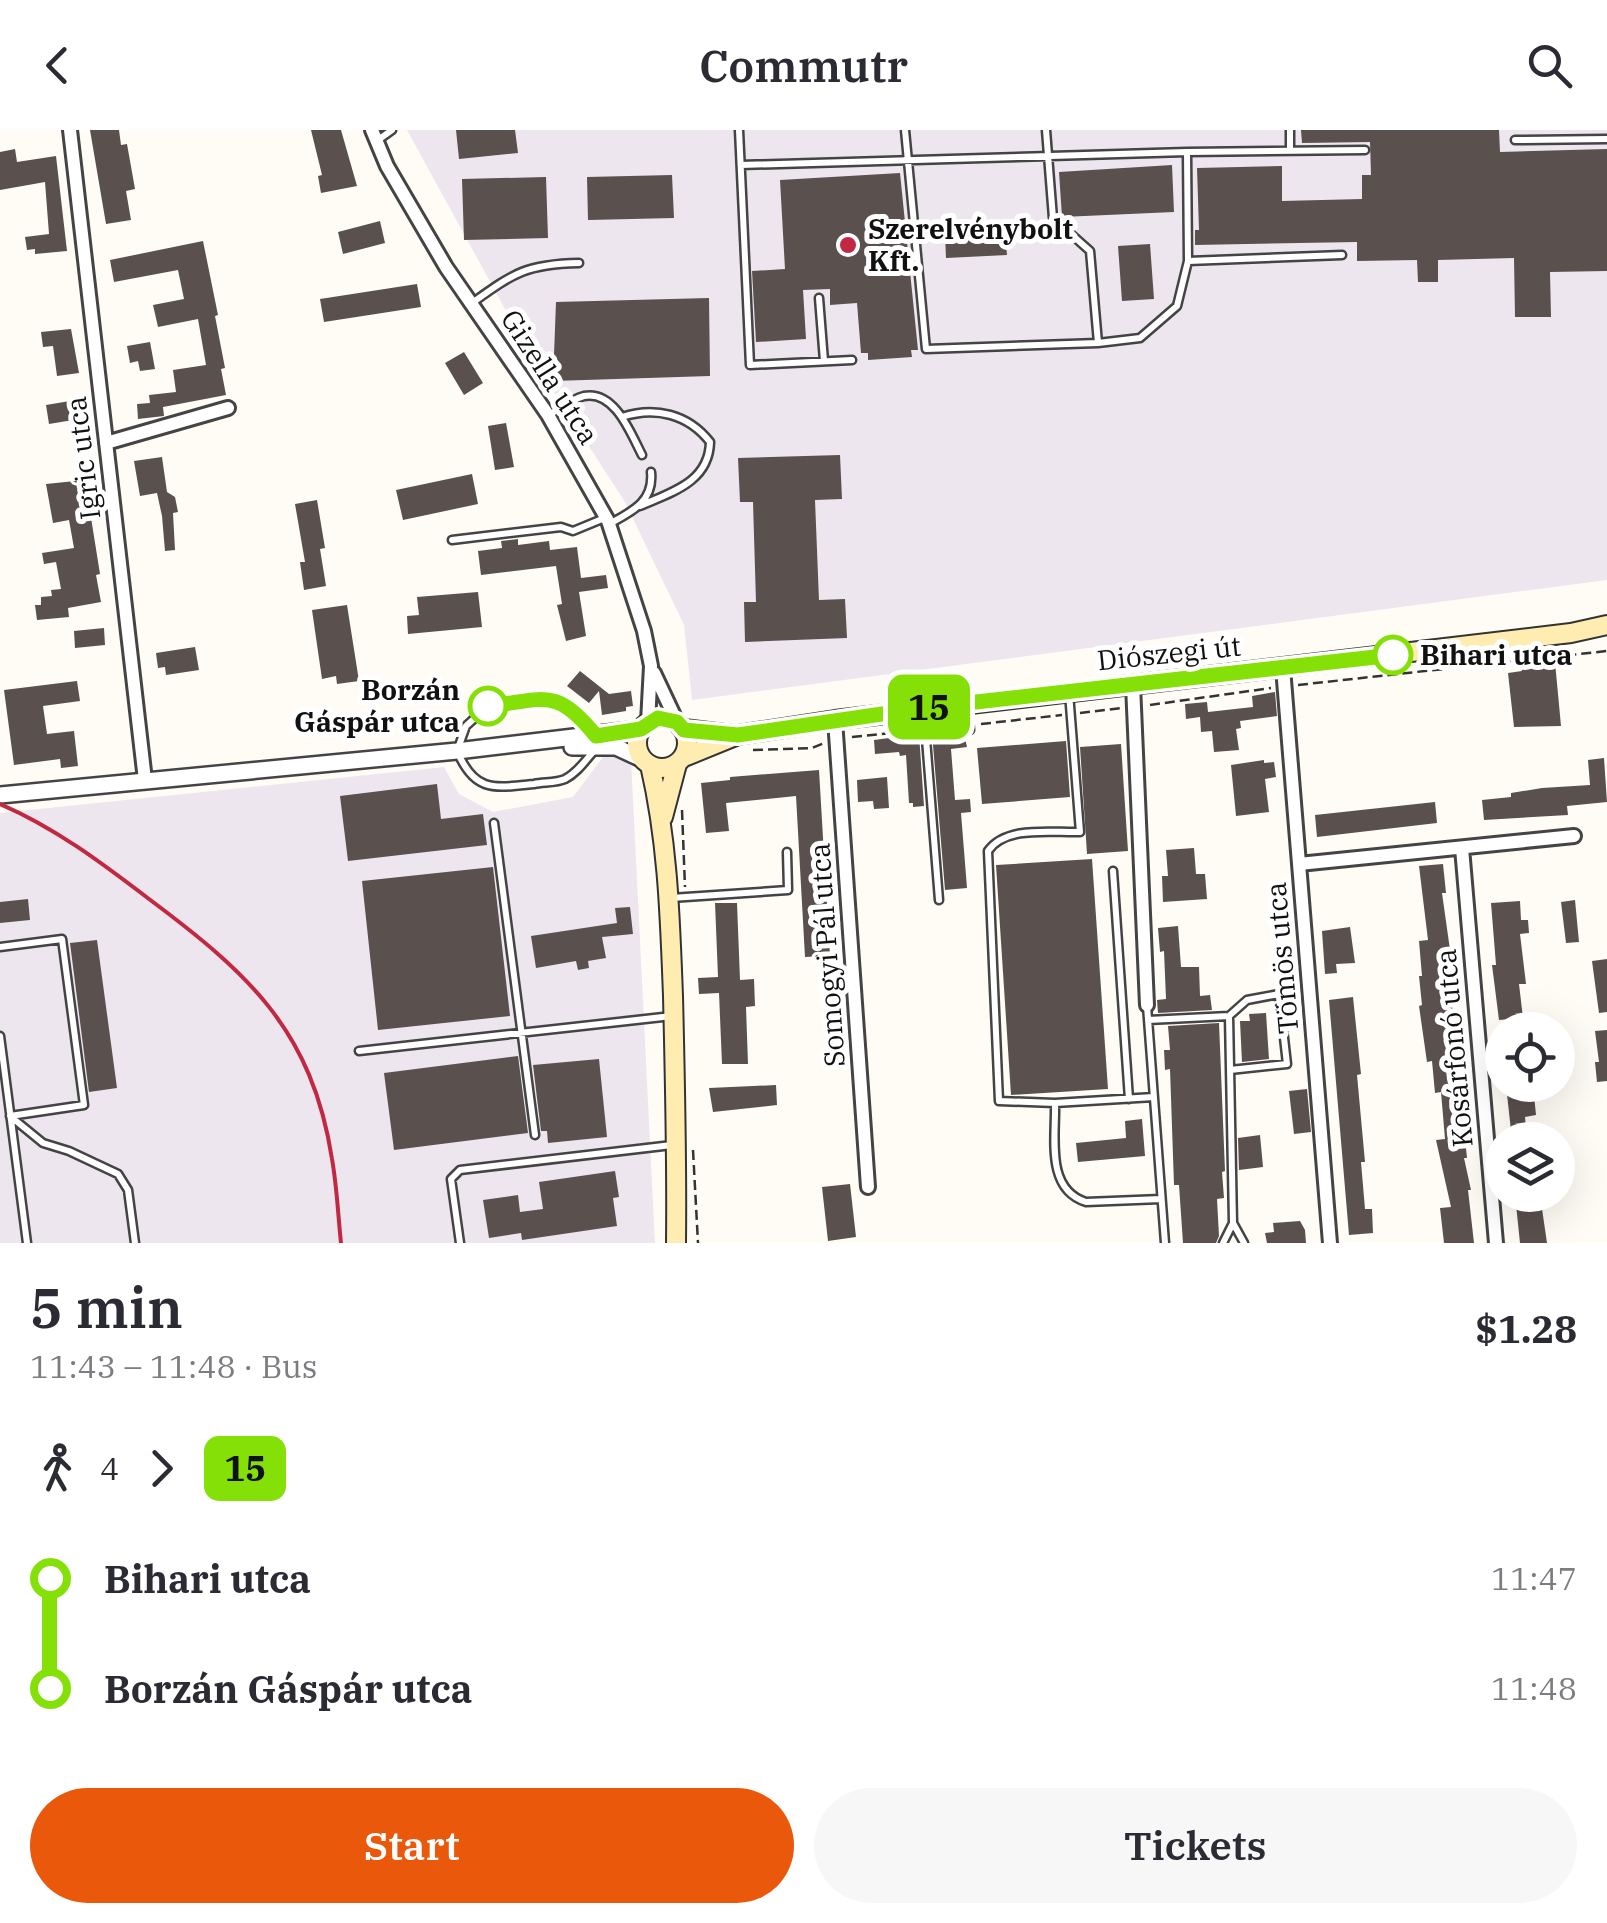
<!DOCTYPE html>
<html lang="en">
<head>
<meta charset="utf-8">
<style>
	body { margin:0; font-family:"IBM Plex Serif",serif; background:#f7f7f7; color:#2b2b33; height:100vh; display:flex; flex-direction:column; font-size:38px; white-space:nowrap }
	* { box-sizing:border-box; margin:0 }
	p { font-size:32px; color:#7c7c81 }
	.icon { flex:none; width:55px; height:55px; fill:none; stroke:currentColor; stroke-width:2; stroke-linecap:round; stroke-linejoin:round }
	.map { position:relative; height:1113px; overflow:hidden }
	.side { display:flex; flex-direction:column; background:#fff; flex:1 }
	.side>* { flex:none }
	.badge { padding:0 20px; border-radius:15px; font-size:35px; line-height:65px }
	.tools { position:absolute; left:1485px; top:882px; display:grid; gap:20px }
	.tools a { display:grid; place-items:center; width:90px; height:90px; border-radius:50%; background:#fff; box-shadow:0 10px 40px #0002; font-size:50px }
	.map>.badge { position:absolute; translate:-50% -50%; box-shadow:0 0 0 5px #fff }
	.legs { display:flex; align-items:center; gap:15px; height:110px; padding:0 30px; font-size:32px }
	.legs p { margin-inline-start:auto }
	.summary { display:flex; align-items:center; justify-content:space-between; height:170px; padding:0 30px }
	h1 { font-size:55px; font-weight:600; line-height:75px }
	.button { display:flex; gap:20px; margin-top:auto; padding:20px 30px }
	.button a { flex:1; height:115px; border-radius:60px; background:#ea580c; color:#fff; font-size:40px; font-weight:600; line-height:115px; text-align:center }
	.button a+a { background:#f7f7f7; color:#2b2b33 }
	ul { padding:0 30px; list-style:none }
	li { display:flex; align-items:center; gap:35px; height:110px; font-size:38px }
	li i { display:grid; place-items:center; width:15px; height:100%; margin:0 12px; background:currentColor }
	li i::after { content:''; width:25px; height:25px; margin:-12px; border:8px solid; border-radius:50%; background:#fff }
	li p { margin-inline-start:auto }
	li:first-child i { background:linear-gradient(#0000 50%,currentColor 0) }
	li:last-child i { background:linear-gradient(currentColor 50%,#0000 0) }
	header { display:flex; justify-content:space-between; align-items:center; height:130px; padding:0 30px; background:#fff; font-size:45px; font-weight:600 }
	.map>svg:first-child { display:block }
	.industrial { fill:#ede6ef }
	.building { fill:#5a504d }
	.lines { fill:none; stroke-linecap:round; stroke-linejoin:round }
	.service-casing { stroke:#444; stroke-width:11 }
	.minor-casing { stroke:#444; stroke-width:18 }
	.tertiary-casing { stroke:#444; stroke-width:20 }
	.secondary-casing { stroke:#333; stroke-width:22 }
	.path { stroke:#333; stroke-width:2.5; stroke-dasharray:10 5; stroke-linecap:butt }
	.service { stroke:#fff; stroke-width:6 }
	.minor { stroke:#fff; stroke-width:12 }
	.tertiary { stroke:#fff; stroke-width:15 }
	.secondary { stroke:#feecb1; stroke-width:18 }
	.rail { stroke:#c12841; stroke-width:4 }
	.line-1-casing { stroke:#fff; stroke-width:22 }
	.line-1 { stroke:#84e006; stroke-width:15 }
	.poi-dot { fill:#c12841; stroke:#fff; stroke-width:4 }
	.stop-1-dot { fill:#fff; stroke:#84e006; stroke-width:5 }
	.labels { text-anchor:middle; stroke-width:10; stroke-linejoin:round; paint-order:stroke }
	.poi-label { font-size:28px; font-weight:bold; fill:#111; stroke:#fff; text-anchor:start }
	.street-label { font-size:28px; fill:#111; stroke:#fff }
	.stop-label { font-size:28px; font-weight:bold; fill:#111; stroke:#fff; text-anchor:start }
</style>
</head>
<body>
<header><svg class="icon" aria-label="back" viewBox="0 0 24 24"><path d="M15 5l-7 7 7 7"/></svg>Commutr<svg class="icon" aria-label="search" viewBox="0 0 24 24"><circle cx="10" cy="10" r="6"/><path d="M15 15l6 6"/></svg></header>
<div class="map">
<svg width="1607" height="1113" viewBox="0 0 1607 1113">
	<rect width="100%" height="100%" fill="#fffcf5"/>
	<!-- industrial -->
	<path class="industrial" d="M 407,0 L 1607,0 L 1607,450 L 692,570 L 684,495 L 625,372 L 533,230 Z
		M 606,623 L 631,629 L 655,1113 L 0,1113 L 0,683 L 444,637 L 459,664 L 493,682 L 573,667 Z"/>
	<!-- building -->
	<path class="building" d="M 90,0 L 119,0 L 121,15 L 127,14 L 135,59 L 126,61 L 131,90 L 106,94 Z
		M 311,0 L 341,0 L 357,56 L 321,63 L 318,46 L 322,45 Z
		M 456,0 L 515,0 L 518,23 L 459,29 Z
		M 1301,0 L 1499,0 L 1500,22 L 1607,19 L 1607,141 L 1550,142 L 1551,187 L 1515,187 L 1514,128 L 1438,130 L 1438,152 L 1418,152 L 1417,130 L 1357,131 L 1357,112 L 1195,115 L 1195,100 L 1199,100 L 1197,38 L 1282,36 L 1282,71 L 1362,69 L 1362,45 L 1371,45 L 1370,12 L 1302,13 Z
		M 15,19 L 17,32 L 56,26 L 67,121 L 35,124 L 35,119 L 27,120 L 25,107 L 49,104 L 45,52 L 0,60 L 0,22 Z
		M 1172,35 L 1174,82 L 1062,87 L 1059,42 Z
		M 900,43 L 918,220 L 911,220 L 912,227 L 868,230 L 868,223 L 861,223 L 857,173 L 830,175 L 830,159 L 803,160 L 806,209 L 756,212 L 752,141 L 785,139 L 780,50 Z
		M 672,45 L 674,88 L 588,90 L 587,47 Z
		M 546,47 L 548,108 L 464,110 L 462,49 Z
		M 380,91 L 385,113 L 343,124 L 338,102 Z
		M 1005,100 L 1007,125 L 946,128 L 945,104 Z
		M 203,111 L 218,185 L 215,186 L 225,238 L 221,239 L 226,265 L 163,277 L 164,286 L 138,289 L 137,274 L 150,273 L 149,265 L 176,262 L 173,240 L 206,235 L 198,189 L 158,197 L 153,175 L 184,169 L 178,140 L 114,152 L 110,130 Z
		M 1150,114 L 1154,169 L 1122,171 L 1118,116 Z
		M 417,154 L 421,177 L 324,192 L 320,169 Z
		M 709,168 L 710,246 L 553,251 L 556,172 Z
		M 71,199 L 79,243 L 57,246 L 53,216 L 43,217 L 41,202 Z
		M 150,212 L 155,239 L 140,241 L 138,231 L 130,233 L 127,216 Z
		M 464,222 L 483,253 L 464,265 L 445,233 Z
		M 76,270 L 79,289 L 49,294 L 46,275 Z
		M 506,293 L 514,337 L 495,340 L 488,296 Z
		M 840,325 L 842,369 L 815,370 L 819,470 L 845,469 L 847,508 L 745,512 L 744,472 L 756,472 L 753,372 L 740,372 L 738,328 Z
		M 162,327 L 167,362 L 175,367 L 178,382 L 173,383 L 175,420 L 165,421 L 162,386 L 157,363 L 140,366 L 134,331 Z
		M 472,344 L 478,374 L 403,390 L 396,360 Z
		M 85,350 L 100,444 L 96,445 L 101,472 L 68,478 L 69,487 L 37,490 L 35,475 L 41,475 L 41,467 L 52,466 L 51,460 L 61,459 L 56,432 L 44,434 L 42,423 L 74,418 L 69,390 L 53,393 L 46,354 Z
		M 317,370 L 325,418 L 320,419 L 326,456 L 304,460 L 300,432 L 305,432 L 295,374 Z
		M 518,409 L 518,415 L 549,411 L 550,420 L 577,417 L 581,448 L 606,445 L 608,458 L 579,462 L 586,506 L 566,511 L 557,475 L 562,474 L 556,436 L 481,445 L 478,421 L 502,418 L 501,411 Z
		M 478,462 L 482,497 L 408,504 L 407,486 L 419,485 L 417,467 Z
		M 347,475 L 359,551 L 337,554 L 336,546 L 322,549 L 312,480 Z
		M 104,498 L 105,515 L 75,518 L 74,501 Z
		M 195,517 L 199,540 L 166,545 L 165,537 L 158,538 L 156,523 Z
		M 1555,532 L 1561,596 L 1514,597 L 1508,543 L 1522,541 L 1521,535 Z
		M 580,541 L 609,564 L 631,561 L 633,576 L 626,577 L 626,581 L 602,585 L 599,561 L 589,573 L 567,556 Z
		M 77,551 L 80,571 L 43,576 L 47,604 L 74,601 L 78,636 L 61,638 L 60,629 L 14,635 L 4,560 Z
		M 1275,562 L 1277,586 L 1240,591 L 1241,598 L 1236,599 L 1239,620 L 1214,622 L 1212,601 L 1201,602 L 1200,587 L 1186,589 L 1185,574 L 1207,572 L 1208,582 L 1253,577 L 1252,566 Z
		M 963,600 L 967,617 L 951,619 L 955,670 L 970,669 L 971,682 L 961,683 L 967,758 L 945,760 L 932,603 Z
		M 919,604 L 924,676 L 913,677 L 913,673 L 909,673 L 906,625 L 900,626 L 899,622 L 875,624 L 874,610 Z
		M 1066,611 L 1070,667 L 982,674 L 977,618 Z
		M 1121,614 L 1128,721 L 1087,724 L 1080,617 Z
		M 1604,628 L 1607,672 L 1567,676 L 1568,685 L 1484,690 L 1482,670 L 1511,667 L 1511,663 L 1542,658 L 1590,655 L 1588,630 Z
		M 1264,630 L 1264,633 L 1274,632 L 1276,647 L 1265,649 L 1269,682 L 1236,686 L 1231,635 Z
		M 819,640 L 830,826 L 805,827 L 796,666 L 726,673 L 729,701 L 706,703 L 701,653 L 730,650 L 730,647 Z
		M 887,647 L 889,678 L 874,679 L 873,671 L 858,672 L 857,650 Z
		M 437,654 L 441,689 L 483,684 L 487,715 L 348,731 L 340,666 Z
		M 1435,672 L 1437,693 L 1317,707 L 1315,685 Z
		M 1194,718 L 1196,744 L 1205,744 L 1207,769 L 1163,772 L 1162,746 L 1168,746 L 1166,720 Z
		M 1092,729 L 1108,959 L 1011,965 L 996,735 Z
		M 1443,734 L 1446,763 L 1442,763 L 1451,827 L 1453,892 L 1467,1028 L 1464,1028 L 1471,1060 L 1468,1060 L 1474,1113 L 1444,1113 L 1440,1078 L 1451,1077 L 1436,1010 L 1445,1009 L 1441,962 L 1435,963 L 1432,931 L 1427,932 L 1419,876 L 1422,875 L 1419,846 L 1422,846 L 1419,811 L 1428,810 L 1419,736 Z
		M 493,737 L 510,886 L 378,900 L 362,751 Z
		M 28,769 L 30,790 L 0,793 L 0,772 Z
		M 1575,770 L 1579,812 L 1566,813 L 1561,772 Z
		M 1520,771 L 1521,790 L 1528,790 L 1529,803 L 1520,804 L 1526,854 L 1519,854 L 1523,888 L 1499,890 L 1492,835 L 1496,835 L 1491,773 Z
		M 715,773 L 737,773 L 740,850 L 754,849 L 755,876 L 746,877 L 748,934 L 722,934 L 719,863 L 699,864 L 698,848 L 718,847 Z
		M 630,777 L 633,804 L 602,807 L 606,828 L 588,831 L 589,838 L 578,840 L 576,831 L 536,838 L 531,806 L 617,793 L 615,778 Z
		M 1178,796 L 1181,837 L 1199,837 L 1200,866 L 1210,865 L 1212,880 L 1158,883 L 1157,870 L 1166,869 L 1164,821 L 1160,822 L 1158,798 Z
		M 1350,797 L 1355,833 L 1336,834 L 1337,843 L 1325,844 L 1322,801 Z
		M 97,810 L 117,958 L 89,962 L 70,813 Z
		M 1607,829 L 1607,882 L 1599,883 L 1592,831 Z
		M 1353,867 L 1361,944 L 1357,945 L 1365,1032 L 1361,1032 L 1365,1079 L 1372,1079 L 1373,1103 L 1349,1105 L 1329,870 Z
		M 1266,883 L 1269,929 L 1242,932 L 1240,891 L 1250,891 L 1249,884 Z
		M 1219,893 L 1225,1041 L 1222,1042 L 1224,1068 L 1217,1069 L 1219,1106 L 1216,1113 L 1183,1113 L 1179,1055 L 1174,1055 L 1170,939 L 1165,940 L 1164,920 L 1170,920 L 1168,896 Z
		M 1607,900 L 1607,951 L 1597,952 L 1595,932 L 1599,932 L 1595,901 Z
		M 518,926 L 528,1003 L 394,1020 L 384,943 Z
		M 599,929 L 607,1007 L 548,1013 L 547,1001 L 541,1001 L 533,935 Z
		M 776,955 L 777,975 L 713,982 L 709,958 Z
		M 1506,955 L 1533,955 L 1536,985 L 1525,987 L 1527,1010 L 1512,1010 Z
		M 1307,959 L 1311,1002 L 1294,1004 L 1289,961 Z
		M 1142,989 L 1145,1026 L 1078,1032 L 1076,1013 L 1126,1008 L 1125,991 Z
		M 1260,1005 L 1263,1037 L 1239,1040 L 1238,1008 Z
		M 615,1041 L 619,1067 L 613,1068 L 617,1096 L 522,1110 L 521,1103 L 489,1108 L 483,1070 L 518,1065 L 520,1082 L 543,1079 L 539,1052 Z
		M 850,1054 L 856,1107 L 828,1111 L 822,1057 Z
		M 1515,1065 L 1540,1065 L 1547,1113 L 1520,1113 Z
		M 1300,1091 L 1305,1100 L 1306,1113 L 1267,1113 L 1265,1103 L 1274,1102 L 1273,1093 Z"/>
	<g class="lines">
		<!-- service casing -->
		<g class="service-casing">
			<path id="service" d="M 739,0 L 750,235 L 852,230
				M 905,0 L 926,219 L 1098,213 L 1140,208 L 1177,176 L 1188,131
				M 1046,0 L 1053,88 L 1090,121 L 1098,213
				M 1290,0 L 1290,21
				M 378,10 L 392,0
				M 1515,10 L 1607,9
				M 1187,22 L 1365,20
				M 741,35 L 1187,22 L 1188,131 L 1342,125
				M 819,168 L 824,231
				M 472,173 C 514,143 526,134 579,133
				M 549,285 C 559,279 572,269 584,266 C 615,260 631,304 642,325
				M 622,287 C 655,276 688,284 710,312 C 709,352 672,362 640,376
				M 611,393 C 633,381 654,371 651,342
				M 452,410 L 561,397 L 573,401 L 607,387
				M 968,576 L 970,600
				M 924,584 L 939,770
				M 593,622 C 585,631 577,643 565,649 C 556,653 544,652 534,654 C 494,658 475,663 457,621 L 466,596 L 488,576 L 561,571 L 594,602
				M 494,693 L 535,1005
				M 1113,741 L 1129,969
				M 671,768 L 788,760 L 787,722
				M 0,817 L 62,809 L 84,975 L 10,986 L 43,1013 L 69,1021 L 118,1044 L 128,1060 L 135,1113
				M 1147,876 L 1165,1113
				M 1229,886 L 1247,870 L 1279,864 L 1287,934 L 1230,940
				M 1148,890 L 1229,886 L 1233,1093 L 1223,1113
				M 0,906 L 27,1113
				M 359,921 L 672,886
				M 1154,967 L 1055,973 C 1056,1007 1045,1059 1086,1072 L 1161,1069
				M 1055,973 L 999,971 L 988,721 C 1006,695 1052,703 1080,702 L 1069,563
				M 1233,1093 L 1244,1113
				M 460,1113 L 451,1049 L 460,1040 L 672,1015"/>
		</g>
		<!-- minor casing -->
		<g class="minor-casing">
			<path id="minor" d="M 70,0 L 145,650
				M 372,0 L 387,36 L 446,137 L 548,285 L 608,391 L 644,501 L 651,536 L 648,592
				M 106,313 L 228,278
				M 1283,538 L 1330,1113
				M 654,543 L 677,592
				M 1133,555 L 1147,875
				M 835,590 L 868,1057
				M 1462,718 L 1496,1113
				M 1299,734 L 1574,706"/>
		</g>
		<!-- tertiary casing -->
		<g class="tertiary-casing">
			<path id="tertiary" d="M 572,617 L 616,617 L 642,629
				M 0,665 L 457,621 L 641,599"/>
		</g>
		<!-- secondary casing -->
		<g class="secondary-casing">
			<path id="secondary" d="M637 613a25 25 0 1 1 50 0a25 25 0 1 1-50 0Z
				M 684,599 L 732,605
				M 684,627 L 738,605 L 835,590 L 1571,503 L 1607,495
				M 650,635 C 668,712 670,788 673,866 C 675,948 677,1030 676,1113
				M 663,687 L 677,634"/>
		</g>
		<!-- path -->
		<path class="path" d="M 1298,555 L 1607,521
			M 1150,575 L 1271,558
			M 1080,583 L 1122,578
			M 981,594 L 1062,585
			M 936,598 L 958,596
			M 852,607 L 913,601
			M 753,620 L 812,618 L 824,613
			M 682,680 L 685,757
			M 693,1020 L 698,1113"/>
		<!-- service -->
		<use href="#service" class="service"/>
		<!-- minor -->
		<use href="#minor" class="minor"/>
		<!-- tertiary -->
		<use href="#tertiary" class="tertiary"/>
		<!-- secondary -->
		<use href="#secondary" class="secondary"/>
		<!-- rail -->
		<path class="rail" d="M 0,674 C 54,697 102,733 149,769 C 248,843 312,900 332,1029 C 337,1057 338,1085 341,1113"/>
	</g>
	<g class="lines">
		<!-- line-1 casing -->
		<g class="line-1-casing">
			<path id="line-1" d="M 488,576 C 545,570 556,556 596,606 L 641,599 L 658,588 L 677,592 L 684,600 L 738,605 L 923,578 L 1393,525"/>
		</g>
		<!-- line-1 -->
		<use href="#line-1" class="line-1"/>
	</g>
	<!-- markers -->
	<circle class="poi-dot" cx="848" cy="115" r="10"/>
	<g class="stop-1-dot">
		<circle cx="1393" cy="525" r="18"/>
		<circle cx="488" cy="576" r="18"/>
	</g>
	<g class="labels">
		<!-- poi labels -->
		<g class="poi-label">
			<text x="868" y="109">Szerelvénybolt<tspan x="868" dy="32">Kft.</tspan></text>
		</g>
		<!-- street labels -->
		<g class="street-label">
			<text transform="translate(550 247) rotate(57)" y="10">Gizella utca</text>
			<text transform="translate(83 328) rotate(-97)" y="10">Igric utca</text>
			<text transform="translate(1169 523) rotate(-6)" y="10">Diószegi út</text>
			<text transform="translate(827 825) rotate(-94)" y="10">Somogyi Pál utca</text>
			<text transform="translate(1282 828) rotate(-95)" y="10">Tömös utca</text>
			<text transform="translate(1454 918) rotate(-95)" y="10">Kosárfonó utca</text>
		</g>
		<!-- stop labels -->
		<g class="stop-label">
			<text x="1420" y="535">Bihari utca</text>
			<text x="460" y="570" text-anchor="end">Borzán<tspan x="460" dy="32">Gáspár utca</tspan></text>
		</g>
	</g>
</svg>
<div class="tools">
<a><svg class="icon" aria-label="locate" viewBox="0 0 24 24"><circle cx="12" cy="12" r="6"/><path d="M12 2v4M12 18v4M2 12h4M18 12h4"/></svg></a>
<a><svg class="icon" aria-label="layers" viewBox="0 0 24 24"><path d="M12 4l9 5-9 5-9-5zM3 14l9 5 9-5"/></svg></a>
</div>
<b class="badge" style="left:929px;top:577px;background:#84e006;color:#111">15</b>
</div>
<section class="side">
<div class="summary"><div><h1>5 min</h1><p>11:43 – 11:48 · Bus</p></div><b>$1.28</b></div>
<div class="legs"><svg class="icon" aria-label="walk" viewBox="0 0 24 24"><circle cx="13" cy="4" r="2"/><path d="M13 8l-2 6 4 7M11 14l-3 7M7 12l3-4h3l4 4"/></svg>4<svg class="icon" aria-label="forward" viewBox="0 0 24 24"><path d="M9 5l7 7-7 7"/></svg><b class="badge" style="background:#84e006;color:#111">15</b></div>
<ul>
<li><i style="color:#84e006"></i><b>Bihari utca</b><p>11:47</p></li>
<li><i style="color:#84e006"></i><b>Borzán Gáspár utca</b><p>11:48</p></li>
</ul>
<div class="button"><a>Start</a><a>Tickets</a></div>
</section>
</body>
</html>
